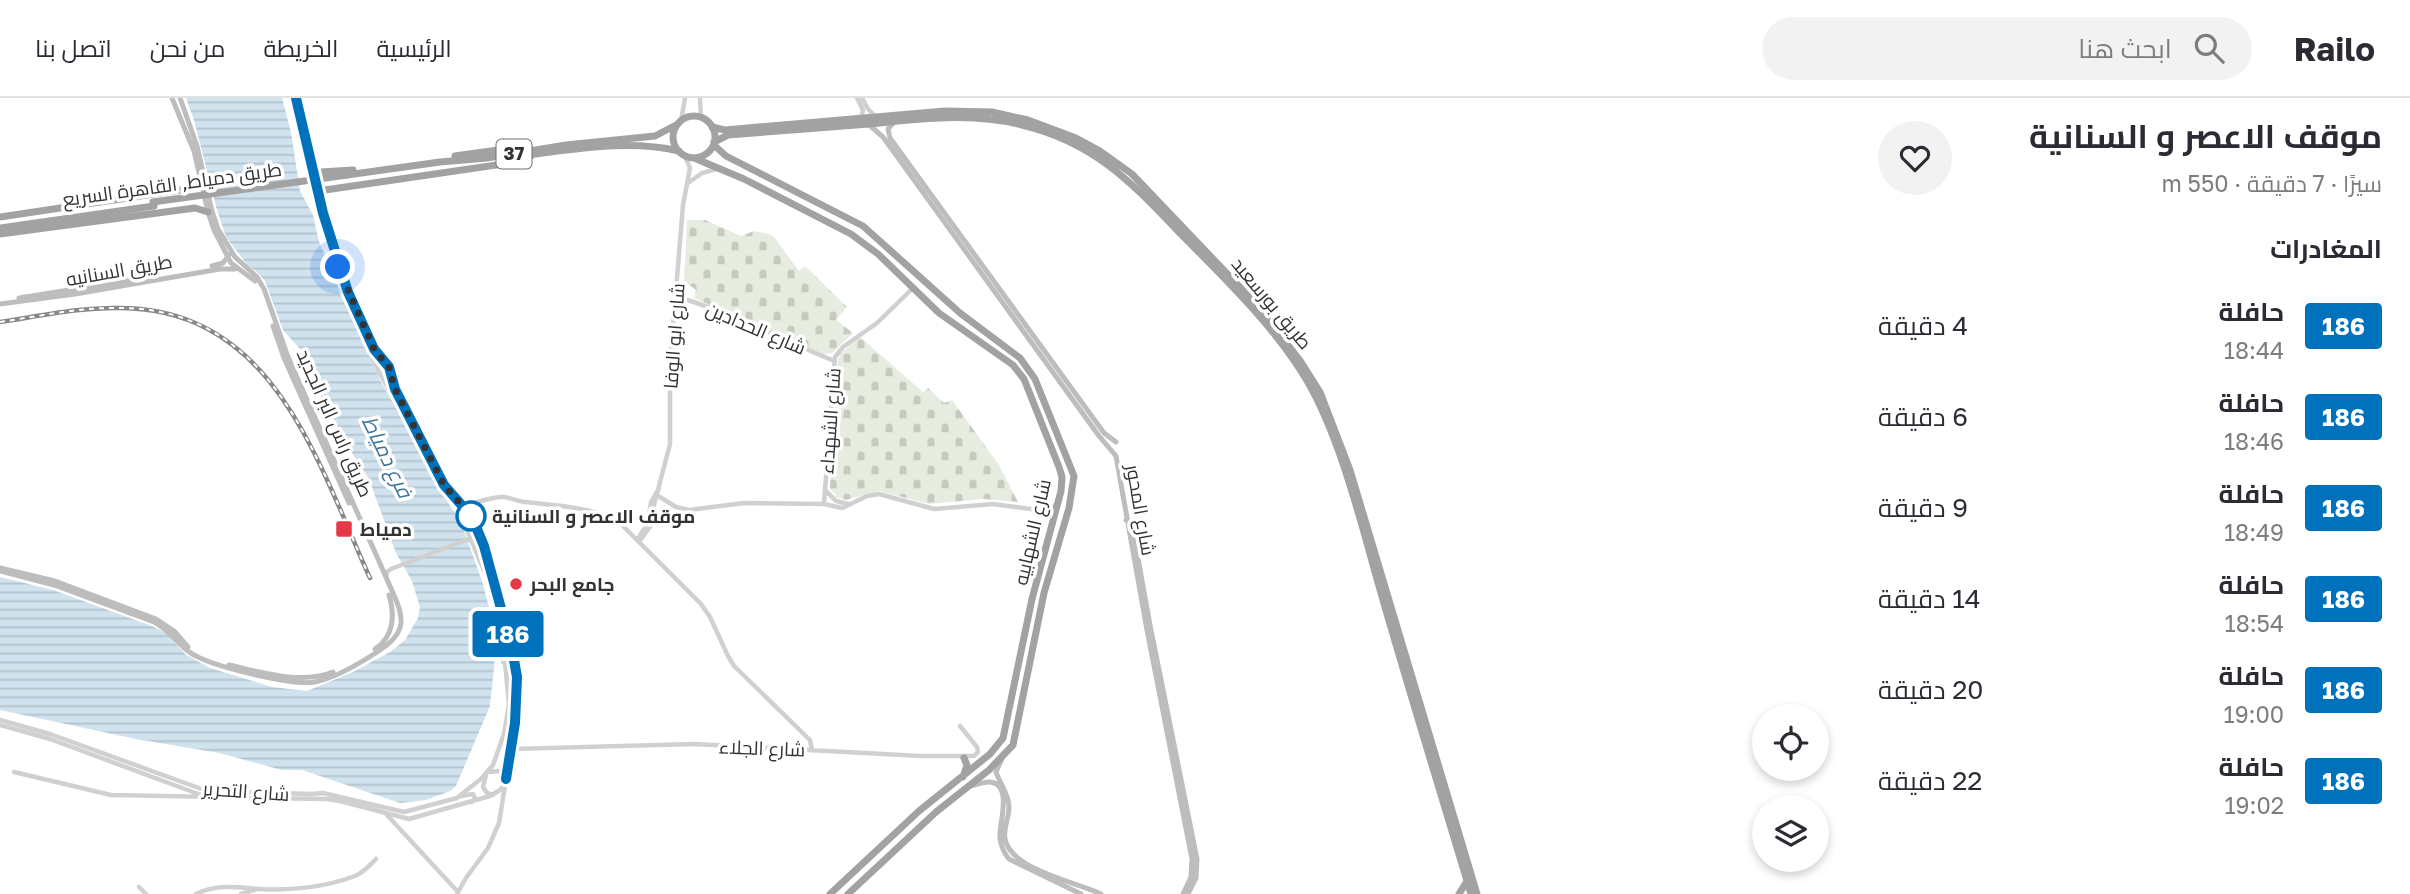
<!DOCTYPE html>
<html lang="ar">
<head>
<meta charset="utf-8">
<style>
	body { margin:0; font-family:"Golos Text",Cairo,sans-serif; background:#f2f2f3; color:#2b2b33; direction:rtl; height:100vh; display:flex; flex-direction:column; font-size:26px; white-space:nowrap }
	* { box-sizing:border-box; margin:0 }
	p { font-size:23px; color:#7c7c81 }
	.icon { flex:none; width:38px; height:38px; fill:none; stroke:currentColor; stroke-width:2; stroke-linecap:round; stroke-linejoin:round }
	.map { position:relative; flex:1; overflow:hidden; direction:ltr }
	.drawer { display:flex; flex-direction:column; background:#fff; width:560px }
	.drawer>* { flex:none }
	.badge { padding:0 14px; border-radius:5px; font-size:24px; line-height:46px }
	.tools { position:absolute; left:1752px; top:606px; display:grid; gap:14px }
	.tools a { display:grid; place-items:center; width:77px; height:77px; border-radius:50%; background:#fff; box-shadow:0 4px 10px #0003; font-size:35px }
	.you { position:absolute; width:35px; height:35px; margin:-18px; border:5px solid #fff; border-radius:50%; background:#1a73e8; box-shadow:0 0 0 10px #1a73e833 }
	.map>.badge { position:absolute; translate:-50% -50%; box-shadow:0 0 0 4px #fff }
	h2 { padding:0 28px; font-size:26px; line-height:63px }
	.round { display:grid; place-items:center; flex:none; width:74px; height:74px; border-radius:37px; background:#f2f2f3 }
	.head { display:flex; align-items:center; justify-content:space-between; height:119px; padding:0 28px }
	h1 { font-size:33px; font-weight:700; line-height:52px }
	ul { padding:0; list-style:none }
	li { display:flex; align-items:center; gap:21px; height:91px; padding:0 28px }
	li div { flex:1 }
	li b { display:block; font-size:26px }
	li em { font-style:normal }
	li .badge { min-width:77px; font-weight:700; text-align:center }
	header { display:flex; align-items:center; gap:42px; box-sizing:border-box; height:98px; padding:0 35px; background:#fff; border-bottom:2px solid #e1e1e2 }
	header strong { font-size:33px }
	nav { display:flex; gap:38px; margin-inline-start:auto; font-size:24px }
	.search { width:490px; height:63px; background:#f2f2f3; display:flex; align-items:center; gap:18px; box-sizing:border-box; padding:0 24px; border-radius:38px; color:#7c7c81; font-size:26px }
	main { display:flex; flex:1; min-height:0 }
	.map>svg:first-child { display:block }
	.cemetery { fill:url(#cemetery-stones) }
	.water { fill:url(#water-rules) }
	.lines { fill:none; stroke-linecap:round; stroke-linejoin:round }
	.tertiary { stroke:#d0d0d0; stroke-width:4.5 }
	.secondary { stroke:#bdbdbd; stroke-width:5 }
	.trunk { stroke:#a2a2a2; stroke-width:7 }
	.rail-casing { stroke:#888; stroke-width:4.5 }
	.rail { stroke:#fff; stroke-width:2; stroke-dasharray:5; stroke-linecap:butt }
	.trunk-bridge { stroke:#a2a2a2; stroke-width:7 }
	.line-casing { stroke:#fff; stroke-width:16 }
	.line { stroke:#0072bc; stroke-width:10 }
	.walk { stroke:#333; stroke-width:7; stroke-dasharray:0 12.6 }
	.stop-dot { fill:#fff; stroke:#0072bc; stroke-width:3.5 }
	.poi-dot { fill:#e63946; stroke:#fff; stroke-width:2.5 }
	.labels { text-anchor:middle; stroke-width:7; stroke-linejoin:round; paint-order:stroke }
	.shield { fill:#fff; stroke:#707070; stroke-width:2 }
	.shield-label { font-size:18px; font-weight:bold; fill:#333 }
	.street-label { font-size:19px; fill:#333; stroke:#fff }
	.stop-label { font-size:19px; font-weight:bold; fill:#333; stroke:#fff; text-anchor:start }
	.poi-label { font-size:19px; font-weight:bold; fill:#333; stroke:#fff; text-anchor:start }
	.water-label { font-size:21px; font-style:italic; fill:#3f7597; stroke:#fff }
</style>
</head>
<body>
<header>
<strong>Railo</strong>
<div class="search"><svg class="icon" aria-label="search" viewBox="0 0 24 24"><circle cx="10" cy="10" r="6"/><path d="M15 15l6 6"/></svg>ابحث هنا</div>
<nav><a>الرئيسية</a><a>الخريطة</a><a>من نحن</a><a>اتصل بنا</a></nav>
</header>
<main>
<section class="drawer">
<div class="head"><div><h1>موقف الاعصر و السنانية</h1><p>سيرًا · 7 دقيقة · 550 m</p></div><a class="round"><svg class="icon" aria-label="heart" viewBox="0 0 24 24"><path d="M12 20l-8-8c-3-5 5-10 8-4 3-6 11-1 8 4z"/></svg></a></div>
<h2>المغادرات</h2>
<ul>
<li><span class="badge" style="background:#0072bc;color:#fff">186</span><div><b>حافلة</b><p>18:44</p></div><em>4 دقيقة</em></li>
<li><span class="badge" style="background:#0072bc;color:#fff">186</span><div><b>حافلة</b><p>18:46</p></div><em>6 دقيقة</em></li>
<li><span class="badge" style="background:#0072bc;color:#fff">186</span><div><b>حافلة</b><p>18:49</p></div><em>9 دقيقة</em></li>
<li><span class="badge" style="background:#0072bc;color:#fff">186</span><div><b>حافلة</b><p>18:54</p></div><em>14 دقيقة</em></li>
<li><span class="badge" style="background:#0072bc;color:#fff">186</span><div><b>حافلة</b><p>19:00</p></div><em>20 دقيقة</em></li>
<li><span class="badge" style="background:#0072bc;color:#fff">186</span><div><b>حافلة</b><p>19:02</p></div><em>22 دقيقة</em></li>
</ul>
</section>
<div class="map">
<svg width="1850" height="796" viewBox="0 0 1850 796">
	<defs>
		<pattern id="cemetery-stones" width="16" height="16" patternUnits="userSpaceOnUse" patternTransform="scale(1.75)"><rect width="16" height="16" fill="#e6ecdf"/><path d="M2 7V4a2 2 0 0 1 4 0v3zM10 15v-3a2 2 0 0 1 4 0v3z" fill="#c6cbc0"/></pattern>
		<pattern id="water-rules" width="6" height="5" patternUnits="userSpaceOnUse" patternTransform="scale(1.75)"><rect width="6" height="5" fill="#cfe2ee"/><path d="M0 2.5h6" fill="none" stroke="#b2c2cd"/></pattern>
	</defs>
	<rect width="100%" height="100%" fill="#fff"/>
	<!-- cemetery -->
	<path class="cemetery" d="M 687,122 L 705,122 L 741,138 L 754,133 L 769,136 L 774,139 L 799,173 L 805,168 L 847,209 L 836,222 L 853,235 L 832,255 L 823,256 L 694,200 L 696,192 L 684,183 Z
		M 860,239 L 923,294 L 928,290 L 944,305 L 952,302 L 999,367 L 1018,404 L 983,401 L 929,406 L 879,393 L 846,402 L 835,399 L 836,397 L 830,391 L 830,388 L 838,262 L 841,255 Z"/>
	<!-- water -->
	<path class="water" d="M 186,0 L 282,0 L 291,34 L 300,93 L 313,117 L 319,144 L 380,282 L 406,327 L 435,385 L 461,424 L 483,486 L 497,541 L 490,608 L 456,688 L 450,693 L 426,702 L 400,705 L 302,672 L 282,672 L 219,655 L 136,641 L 0,612 L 0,479 L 53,492 L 152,528 L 166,535 L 186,557 L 210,570 L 272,589 L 307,593 L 353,574 L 390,554 L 405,542 L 418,520 L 420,509 L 412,483 L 396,455 L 369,381 L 350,352 L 317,292 L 301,252 L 283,232 L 265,183 L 256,173 L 248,168 L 226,139 L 217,112 L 194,22 Z"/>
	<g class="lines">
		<!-- tertiary -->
		<path class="tertiary" d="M 296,0 L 320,104 L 345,186 L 374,251 L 389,269 L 395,291 L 444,387 L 465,410 L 477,429 L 513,558 L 517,594 L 515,626 L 499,725 L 488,750 L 466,780 L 457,796
			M 700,0 L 701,20
			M 857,0 L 863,12 L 861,21
			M 862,0 L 868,11 L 876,19
			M 681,23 L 685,0
			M 688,85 L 702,75 L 717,71
			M 676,198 L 714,211 L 834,263
			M 825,392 L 836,403 L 848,406
			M 658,398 L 676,409 L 689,412 L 744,405 L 824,406 L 842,410 L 867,398 L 879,396 L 934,411 L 993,406 L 1045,413 L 1057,406
			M 461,404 C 477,408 488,398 504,399 C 511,400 517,403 525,404 C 553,407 595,409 620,425 L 701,506 L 710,519 L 728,558 L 734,568 L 810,642 L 812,652
			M 824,406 L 835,259 L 843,249 L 877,225 L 912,191
			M 459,413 L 484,473
			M 637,442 L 648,425 L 651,404 L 659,390
			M 639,444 L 654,423 L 654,407 L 670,346 L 670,265 L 683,107 L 690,70 L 685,58
			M 386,479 L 387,474 L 391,471 L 471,440
			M 503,564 L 509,561 L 509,548
			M 507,588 L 510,575 L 516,572
			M 0,622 L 50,636 L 207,693 L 311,696 L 323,695 L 404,714 L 457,700 L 482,680 L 493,667 L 504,636 L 509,606 L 502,533 L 476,440 L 465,420 L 438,387 L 407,322 L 379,274 L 344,195 L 318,116 L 291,0
			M 0,627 L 50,641 L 201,697
			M 512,651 L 694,646 L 920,658 L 974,658 L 978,654 L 977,649 L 960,628
			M 14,674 L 111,697 L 326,701 L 340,703 L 409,721 L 490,698 L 500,692 L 505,685
			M 490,674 L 499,673 L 506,680
			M 486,677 L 483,689 L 487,695 L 493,697
			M 461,698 L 473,696 L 475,700 L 472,704
			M 387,717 L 458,794
			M 139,789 L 146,796
			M 196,796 C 217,786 236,789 259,791 C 290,793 326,789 355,778 C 363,775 370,767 376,761
			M 241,796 L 257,791"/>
		<!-- secondary -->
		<path class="secondary" d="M 172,0 L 194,53 L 208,114 L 214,132 L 231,165 L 255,183
			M 894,24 L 888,31 L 890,40 L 1104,335 L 1116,344
			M 868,26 L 883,39 L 1099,338 L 1116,358 L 1147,532 L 1192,761 L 1191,779 L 1183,796
			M 212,168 L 223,165 L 229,157
			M 19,200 L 151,179
			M 0,206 L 75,196 L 220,171 L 235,171
			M 273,228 L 284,260 L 349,405
			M 1126,422 L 1134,425 L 1133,433 L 1150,527 L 1197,761 L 1196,780 L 1188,796
			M 0,470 L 55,483 L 156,521 L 174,533 L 188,549
			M 0,473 L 54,487 L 154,524 C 172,533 181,553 200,560 C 222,570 293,588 315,584 C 335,580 357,567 374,556 C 385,549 399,540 401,525 C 402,510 391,492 386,479 L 288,259 L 264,191 L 257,179 L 235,159 L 218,131 L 212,113 L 197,48 L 180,0
			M 375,551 C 394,539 395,517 389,497
			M 229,567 C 261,574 301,587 333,574
			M 1002,661 L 996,674 C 1000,686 1009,696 1009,709 C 1009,720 1003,730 1005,741 C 1011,772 1077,784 1101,796
			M 968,688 C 975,688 984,683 990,684 C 1014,686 998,729 1000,740 C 1001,749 1004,755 1009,761 L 1081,796"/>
		<!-- trunk -->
		<path class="trunk" d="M673 39a21 21 0 1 1 42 0a21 21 0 1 1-42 0Z
			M 712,29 L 725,32 L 945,13 L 992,14 L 1028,22 L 1076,40 L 1100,53 L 1132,76 L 1256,206 L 1301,264 L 1320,294 L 1350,372 L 1477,796
			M 714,44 L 728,37 C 775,33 822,30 869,26 C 921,21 971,14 1022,27 C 1093,44 1129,82 1177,132 C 1223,179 1272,225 1306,281 C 1341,340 1362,429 1381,495 C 1410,596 1441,696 1471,796
			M 714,47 L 726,58 L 863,128 L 960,215 L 1020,260 L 1035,281 L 1074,378 L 1069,410 L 1044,495 L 1013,647 L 989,672 L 936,714 L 848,796
			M 535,56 C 583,50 631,42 679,53
			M 455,58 L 519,49 L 530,51
			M 694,60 L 744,81 L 851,136 L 878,156 L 939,215 L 1013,267 L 1024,281 L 1059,369 L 1062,379 L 1061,393 L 1032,501 L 1003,640 L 990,656 L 919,713 L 830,796
			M 347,77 L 440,64 L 487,60 L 566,47 L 655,38 L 678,26
			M 325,92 L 320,88 L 318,78 L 321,74 L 353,72
			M 318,98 L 325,92 L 524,63 L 534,56
			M 0,119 L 187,91 L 193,88 L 200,80
			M 0,130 L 154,108
			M 0,136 L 195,110 L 208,114
			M 963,679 L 967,667 L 964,660
			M 1459,796 L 1467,783"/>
		<!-- rail casing -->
		<g class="rail-casing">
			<path id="rail" d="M 0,224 C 40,218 81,209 121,210 C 275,211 318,366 370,480"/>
		</g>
		<!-- rail -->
		<use href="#rail" class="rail"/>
		<!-- trunk-bridge -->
		<path class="trunk-bridge" d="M 153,104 L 347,77"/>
	</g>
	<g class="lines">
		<!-- line casing -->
		<g class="line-casing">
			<path id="line" d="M 296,0 L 323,115 L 348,194 L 374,251 L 389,269 L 395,291 L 444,387 L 472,419 L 484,448 L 512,551 L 517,579 L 515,625 L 506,681"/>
		</g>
		<!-- line -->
		<use href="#line" class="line"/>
		<!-- walk -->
		<path class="walk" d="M 338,169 L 374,251 L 389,269 L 395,291 L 444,387 L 471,418"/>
	</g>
	<!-- markers -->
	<circle class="stop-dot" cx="471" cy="418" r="14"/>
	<g class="poi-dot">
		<rect x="335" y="422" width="18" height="18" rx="3.5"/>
		<circle cx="516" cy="486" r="7"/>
	</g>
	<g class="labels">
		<!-- shield labels -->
		<rect class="shield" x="496.5" y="41.5" width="35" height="29" rx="5"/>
		<g class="shield-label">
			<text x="514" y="62">37</text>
		</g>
		<!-- street labels -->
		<g class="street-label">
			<text transform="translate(172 86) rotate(-8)" y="7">طريق دمياط, القاهرة السريع</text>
			<text transform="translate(119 172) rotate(-10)" y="7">طريق السنانيه</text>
			<text transform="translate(1272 205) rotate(50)" y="7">طريق بورسعيد</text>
			<text transform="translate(756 230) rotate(23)" y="7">شارع الحدادين</text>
			<text transform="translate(674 238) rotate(-86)" y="7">شارع ابو الوفا</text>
			<text transform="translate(830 323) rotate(-86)" y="7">شارع الشهداء</text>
			<text transform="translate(335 325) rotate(66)" y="7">طريق راس البر الجديد</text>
			<text transform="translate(1141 412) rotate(80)" y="7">شارع المحور</text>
			<text transform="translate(1032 434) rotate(-77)" y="7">شارع الشهابيه</text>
			<text transform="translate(762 650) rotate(2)" y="7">شارع الجلاء</text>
			<text transform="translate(246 693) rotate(4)" y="7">شارع التحرير</text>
		</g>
		<!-- stop labels -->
		<g class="stop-label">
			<text x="492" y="425">موقف الاعصر و السنانية</text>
		</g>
		<!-- poi labels -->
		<g class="poi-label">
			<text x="360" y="438">دمياط</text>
			<text x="530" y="493">جامع البحر</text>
		</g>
		<!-- water labels -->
		<g class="water-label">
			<text transform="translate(387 359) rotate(64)" y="7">فرع دمياط</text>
		</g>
	</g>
</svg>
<div class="tools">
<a><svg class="icon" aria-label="locate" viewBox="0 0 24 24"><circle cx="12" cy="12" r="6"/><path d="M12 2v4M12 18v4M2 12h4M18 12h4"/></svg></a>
<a><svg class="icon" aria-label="layers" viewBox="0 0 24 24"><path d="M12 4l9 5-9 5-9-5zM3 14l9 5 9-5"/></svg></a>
</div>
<div class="you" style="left:338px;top:169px"></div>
<b class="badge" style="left:508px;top:536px;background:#0072bc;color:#fff">186</b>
</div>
</main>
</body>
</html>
